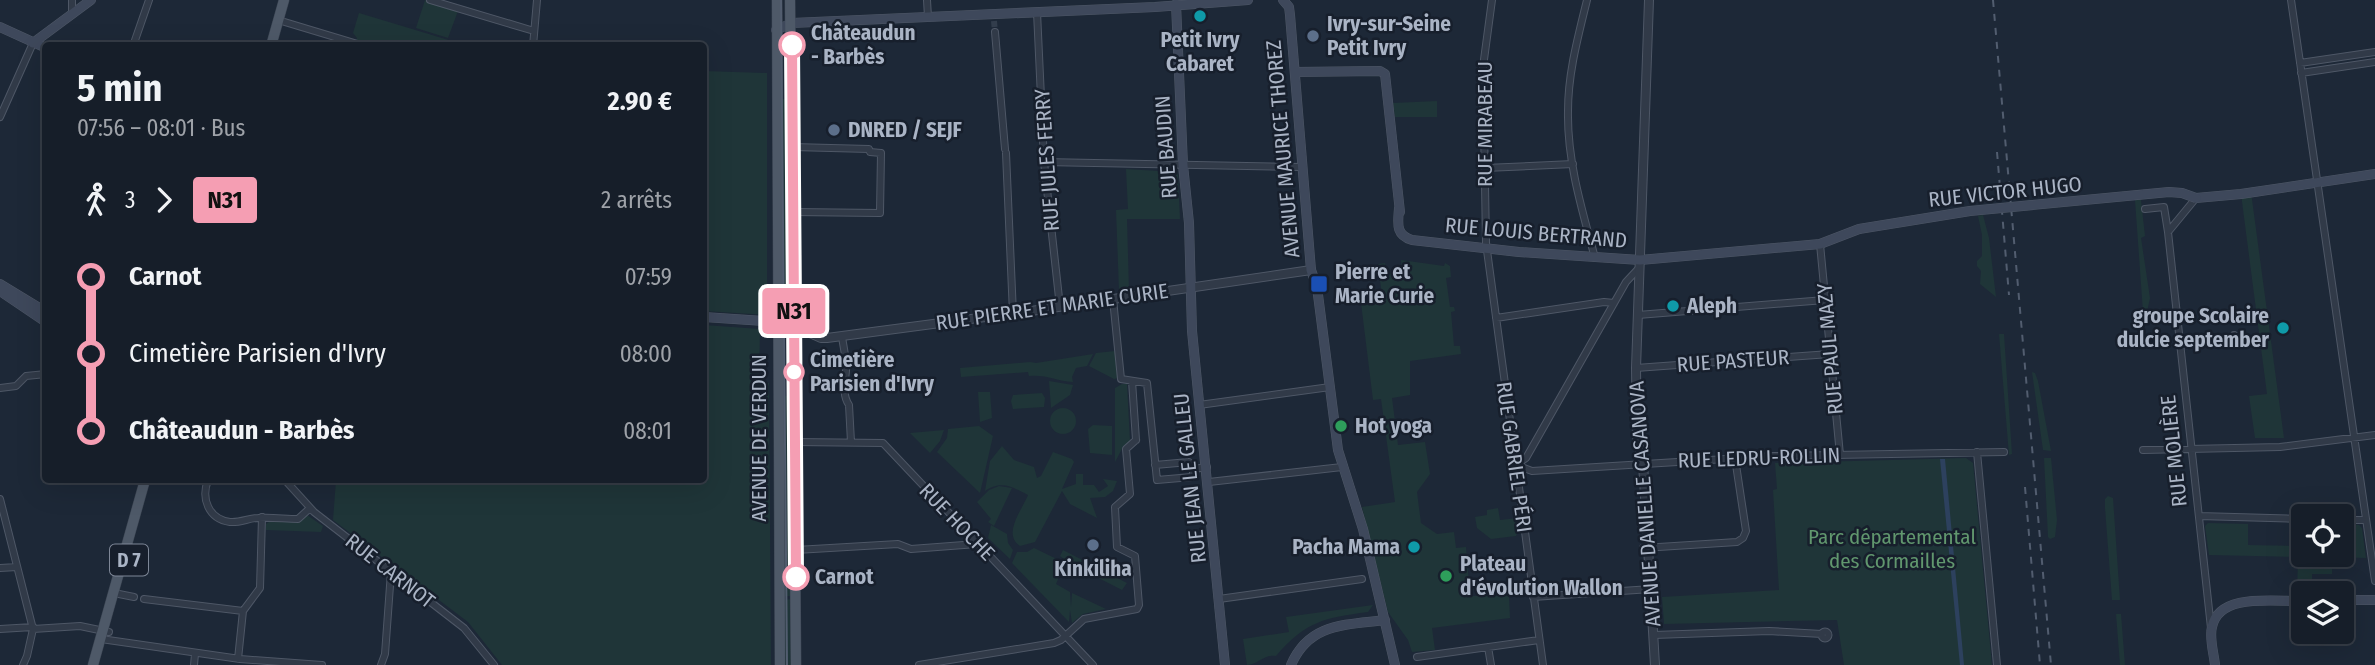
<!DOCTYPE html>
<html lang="fr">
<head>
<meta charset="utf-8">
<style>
	body { margin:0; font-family:"Fira Sans Condensed",sans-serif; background:#232b35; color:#f1f3f6; height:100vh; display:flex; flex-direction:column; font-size:26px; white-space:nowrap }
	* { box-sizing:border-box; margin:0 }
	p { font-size:23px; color:#9ea2a8 }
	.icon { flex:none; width:38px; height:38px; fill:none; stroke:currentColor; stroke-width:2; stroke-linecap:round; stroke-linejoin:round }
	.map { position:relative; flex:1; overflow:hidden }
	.panel { position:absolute; left:42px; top:42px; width:665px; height:441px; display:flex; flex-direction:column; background:#161e29; border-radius:7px; box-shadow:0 7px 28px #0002,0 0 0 2px #353c46 }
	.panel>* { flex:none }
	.badge { padding:0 14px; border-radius:5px; font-size:24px; line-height:46px }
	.tools { position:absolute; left:2291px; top:504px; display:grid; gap:14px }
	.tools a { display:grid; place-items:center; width:63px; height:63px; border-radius:7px; background:#161e29; box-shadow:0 7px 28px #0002,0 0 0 2px #353c46; font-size:35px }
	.map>.badge { position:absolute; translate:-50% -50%; box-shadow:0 0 0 4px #fff }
	.legs { display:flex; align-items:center; gap:10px; height:77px; padding:0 35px; font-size:23px }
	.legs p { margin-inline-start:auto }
	.head { display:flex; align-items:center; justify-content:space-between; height:119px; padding:0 35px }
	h1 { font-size:38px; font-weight:700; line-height:52px }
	ul { padding:0 35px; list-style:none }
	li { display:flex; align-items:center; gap:24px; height:77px; font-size:26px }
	li i { display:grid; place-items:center; width:10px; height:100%; margin:0 9px; background:currentColor }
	li i::after { content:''; width:18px; height:18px; margin:-9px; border:5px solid; border-radius:50%; background:#161e29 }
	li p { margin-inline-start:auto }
	li:first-child i { background:linear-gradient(#0000 50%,currentColor 0) }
	li:last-child i { background:linear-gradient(currentColor 50%,#0000 0) }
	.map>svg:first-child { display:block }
	.green { fill:#1f3538 }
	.water { fill:#2d415e }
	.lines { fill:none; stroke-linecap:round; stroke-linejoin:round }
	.minor-tunnel { stroke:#323d4c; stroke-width:6; stroke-dasharray:6 3; stroke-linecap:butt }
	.minor-casing { stroke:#4e5766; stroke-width:8 }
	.tertiary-casing { stroke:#4e5766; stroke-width:10 }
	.secondary-casing { stroke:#4e5766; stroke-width:10 }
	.primary-casing { stroke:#3a4351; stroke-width:11 }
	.minor { stroke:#313a48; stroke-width:6 }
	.tertiary { stroke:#313a48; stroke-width:8 }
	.secondary { stroke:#3e485b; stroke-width:9 }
	.primary { stroke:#4e5968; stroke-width:10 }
	.tram { stroke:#525d6f; stroke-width:2 }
	.rail { stroke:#525d6f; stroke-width:2; stroke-dasharray:7 7; stroke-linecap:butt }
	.secondary-bridge-casing { stroke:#4e5766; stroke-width:10; stroke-linecap:butt }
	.secondary-bridge { stroke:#3e485b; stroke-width:9 }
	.line-1-casing { stroke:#fff; stroke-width:16 }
	.line-1 { stroke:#f59eb3; stroke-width:10 }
	.culture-dot { fill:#0f9aa8; stroke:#171f2c; stroke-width:2.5 }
	.service-dot { fill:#5c6f8a; stroke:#171f2c; stroke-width:2.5 }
	.stop-1-dot { fill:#fff; stroke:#f59eb3; stroke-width:3.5 }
	.transit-dot { fill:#1a4fb4; stroke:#171f2c; stroke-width:2.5 }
	.leisure-dot { fill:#2e9e5b; stroke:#171f2c; stroke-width:2.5 }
	.labels { text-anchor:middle; stroke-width:5; stroke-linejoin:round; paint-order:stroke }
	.shield { fill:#171f2c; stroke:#7e8797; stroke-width:2 }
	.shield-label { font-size:19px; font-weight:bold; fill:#aab4c5 }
	.poi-label { font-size:21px; font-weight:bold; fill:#aab4c5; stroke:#171f2c; text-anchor:start }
	.stop-label { font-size:21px; font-weight:bold; fill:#aab4c5; stroke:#171f2c; text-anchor:start }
	.street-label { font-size:21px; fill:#aab4c5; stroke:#171f2c }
	.park-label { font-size:21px; fill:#61976e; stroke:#171f2c }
</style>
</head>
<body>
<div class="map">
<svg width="2375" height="665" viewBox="0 0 2375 665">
	<rect width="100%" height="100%" fill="#1d2837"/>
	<!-- green -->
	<path class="green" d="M 425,0 L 458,11 L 448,38 L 416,28 Z
		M 359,13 L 465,45 L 355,45 L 357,38 L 353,33 Z
		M 704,71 L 767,73 L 767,315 L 704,311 Z
		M 777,99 L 790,99 L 791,306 L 781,306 Z
		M 1437,101 L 1437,117 L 1395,117 L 1393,103 Z
		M 1126,169 L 1175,172 L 1178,175 L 1180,219 L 1127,219 L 1129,290 L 1119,291 L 1116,210 L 1128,209 Z
		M 2251,192 L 2284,438 L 2255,438 L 2249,396 L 2267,394 L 2241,194 Z
		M 2135,200 L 2141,200 L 2145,236 L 2141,238 L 2150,298 L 2144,326 Z
		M 1983,215 L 1989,238 L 1996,297 L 1980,284 L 1981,271 L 1977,266 L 1977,261 L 1982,256 L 1982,235 L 1978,216 Z
		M 1401,260 L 1444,266 L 1445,263 L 1450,266 L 1451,277 L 1446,278 L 1450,307 L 1454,307 L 1455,311 L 1451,312 L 1454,346 L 1460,346 L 1461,354 L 1410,361 L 1410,395 L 1392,398 L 1398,445 L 1425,442 L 1430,474 L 1417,492 L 1421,523 L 1437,534 L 1454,532 L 1456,548 L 1466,547 L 1470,596 L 1509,596 L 1510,618 L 1432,628 L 1435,650 L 1412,652 L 1408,640 L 1388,612 L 1362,507 L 1395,502 L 1381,399 L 1373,400 L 1361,303 L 1371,302 L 1382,296 L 1378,264 L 1385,263 L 1387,273 L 1402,270 Z
		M 704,325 L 760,329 L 759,382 L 769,383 L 771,665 L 502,665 L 468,622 L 333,520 L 336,480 L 704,480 Z
		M 1999,334 L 2004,334 L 2012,454 L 2009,455 Z
		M 1115,351 L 1118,378 L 1114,379 L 1089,366 L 1096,353 Z
		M 1093,354 L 1087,366 L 1076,368 L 1072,377 L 1073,382 C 1057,381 1045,374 1029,376 L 1028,372 L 961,377 L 960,368 L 1030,362 L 1036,363 Z
		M 2032,372 L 2035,373 L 2038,381 L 2051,451 L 2043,450 Z
		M 1049,381 L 1073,385 L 1070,395 L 1051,408 Z
		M 1122,384 L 1127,384 L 1130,441 L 1123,447 L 1115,462 L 1115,388 Z
		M 990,392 L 992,418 L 980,422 L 978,392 Z
		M 1042,393 L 1045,398 L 1044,407 L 1013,409 L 1011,401 L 1013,395 Z
		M 780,396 L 792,396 L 793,596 L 781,596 Z
		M1050 421a13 13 0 1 1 26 0a13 13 0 1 1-26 0Z
		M 1093,425 L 1112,426 L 1112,455 L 1090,453 L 1088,429 Z
		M 979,426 L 993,436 L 980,493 L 937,452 L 947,438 L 948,429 Z
		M 944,430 L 940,441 L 930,453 L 910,433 Z
		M 1002,446 L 1014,460 L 1034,467 L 1037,478 L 1041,476 L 1053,452 L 1072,459 L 1074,462 L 1062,489 L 1076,484 L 1076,474 L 1083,474 L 1083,485 L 1094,485 L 1099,492 L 1108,486 L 1103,479 L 1117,481 L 1113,491 L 1105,497 L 1090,498 L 1097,518 L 1070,504 L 1062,491 L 1035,542 L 1020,546 C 1002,534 1022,510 1028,495 C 1012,487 1002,480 985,491 L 990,461 Z
		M 1966,458 L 1973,463 L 1992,665 L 1844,665 L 1837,620 L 1664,624 L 1662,597 L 1779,590 L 1773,490 L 1777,489 L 1775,463 Z
		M 2044,458 L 2051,458 L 2057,520 L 2055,537 L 2050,539 L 2048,537 Z
		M 999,486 L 1012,488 L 994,526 L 988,522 L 991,519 L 977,502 L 989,490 Z
		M 2108,496 L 2113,498 L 2120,600 L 2112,600 L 2105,508 L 2105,499 Z
		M 1498,508 L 1500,520 L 1518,518 L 1519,528 L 1516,536 L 1491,539 L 1477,528 L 1475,517 L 1487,515 L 1487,510 Z
		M 307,515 L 323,526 L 321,532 L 266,530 L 266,524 L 269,522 L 299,522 Z
		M 2208,523 L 2248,524 L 2248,545 L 2303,546 L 2303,555 L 2342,555 L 2342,525 L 2359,525 L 2362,528 L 2366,558 L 2332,557 L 2332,574 L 2312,574 L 2312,580 L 2316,581 L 2314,592 L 2297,596 L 2298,557 L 2209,555 L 2205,526 Z
		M 991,525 L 1007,534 L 1008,543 L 1013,550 L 1010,559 L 988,538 Z
		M 1034,548 L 1065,563 L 1056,584 L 1070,592 L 1071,607 L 1072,593 L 1106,609 L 1083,614 L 1072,623 L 1070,610 L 1069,622 L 1012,563 L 1017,552 L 1027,552 Z
		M 1063,550 L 1127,583 L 1122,590 L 1067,562 L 1060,556 Z
		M 793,599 L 794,665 L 782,665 L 781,600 Z
		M 1373,605 L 1368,612 C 1324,618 1306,621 1276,656 C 1263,654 1258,665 1247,665 L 1243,639 L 1289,632 L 1286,617 Z
		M 2116,614 L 2121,614 L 2125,665 L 2120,665 Z"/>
	<!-- water -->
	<path class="water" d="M 1940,459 L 1945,459 L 1964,665 L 1960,665 Z"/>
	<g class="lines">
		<!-- minor-tunnel -->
		<path class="minor-tunnel" d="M 994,21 L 995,32
			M 2187,344 L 2197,342"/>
		<!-- minor casing -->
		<g class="minor-casing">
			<path id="minor" d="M 430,0 L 534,31
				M 927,0 L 928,17
				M 1492,0 L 1483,67 L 1486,243 L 1543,665
				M 1587,0 C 1578,37 1568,73 1568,111 C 1567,161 1582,210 1595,258
				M 2291,0 L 2375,581
				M 1037,12 L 1044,162 L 1060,307
				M 72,14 L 72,0
				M 278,20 L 361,45
				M 995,32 L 1005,149
				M 133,46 L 149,0
				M 533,46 L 537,0
				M 2300,63 L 2375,52
				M 2301,73 L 2375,62
				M 0,117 L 33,43
				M 793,147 L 869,149 L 870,152 L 881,153 L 880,213 L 793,212
				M 1006,153 L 1013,314
				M 1044,162 L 1302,167
				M 1485,168 L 1573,164
				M 2196,198 L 2168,232 L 2211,628
				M 2145,209 L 2164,207 L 2168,232
				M 1820,244 L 1840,455
				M 1113,299 L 1121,379 L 1147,383 L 1157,480 L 1192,477 L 1194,469
				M 1638,315 L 1825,300
				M 1496,318 L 1604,302 L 1614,303
				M 842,336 C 843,346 847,360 846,371 C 845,382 842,395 849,405 L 851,442
				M 2197,342 L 2234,338 L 2234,335
				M 1636,368 L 1830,354
				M 1132,381 L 1136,440
				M 0,388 L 16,386 L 26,376 L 46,374
				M 1199,405 L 1330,387
				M 795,442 L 883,443 L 1093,665
				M 2143,450 L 2280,447 L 2375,435
				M 1977,452 L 1997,665
				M 1155,465 L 1189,462 L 1194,469 L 1207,467
				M 1516,465 L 1532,471 L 1774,456 L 2004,452
				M 1516,465 L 1526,458 L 1626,282 L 1639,268
				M 208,480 C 201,498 208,519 230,522 C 240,523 249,518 258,518 C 272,517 285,519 298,519 L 309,509
				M 285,480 L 314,512 L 464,628 L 494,665
				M 1209,482 L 1342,467
				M 0,499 L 33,629 L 27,656 L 23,665
				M 2199,516 L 2303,519
				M 2342,520 L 2366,520
				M 1643,548 L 1737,542 L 1743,538 L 1746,531 L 1735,458
				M 796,550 L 898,544 L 911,549 L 977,544
				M 0,568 L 17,567
				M 119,594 L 134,597
				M 1533,597 L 1651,589
				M 144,599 L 243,611
				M 1219,599 L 1362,579
				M 243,611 L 260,588 L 262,517
				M 0,629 L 33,627
				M 33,629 L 80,626 L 109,632
				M1821.5 635a3.5 3.5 0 1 1 7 0a3.5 3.5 0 1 1-7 0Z
				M 1654,635 L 1769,631 L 1822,634
				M 101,639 L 240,659 L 322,665
				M 1488,647 L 1491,665
				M 1417,657 L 1539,640
				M 238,659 L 243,611
				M 194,665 L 195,654
				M 381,665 L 385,654 L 391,572
				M 919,665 L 1054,643 L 1061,640 L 1084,619 L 1137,609 L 1139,605 L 1135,556 L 1117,547 L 1115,507 L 1130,494 L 1126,449 L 1136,440"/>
		</g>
		<!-- tertiary casing -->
		<g class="tertiary-casing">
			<path id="tertiary" d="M 1649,0 L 1636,368 L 1637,437 L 1643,463 L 1655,665
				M 794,326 L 821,338 L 827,338 L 1031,311 L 1311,270"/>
		</g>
		<!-- secondary casing -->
		<g class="secondary-casing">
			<path id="secondary" d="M 1283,0 L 1289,7 L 1290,15 L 1311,270 L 1317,287 L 1338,450 L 1363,529 L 1395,665
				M 1176,4 L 1183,165 L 1189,223 L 1192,331 L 1225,665
				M 0,27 L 46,48
				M 776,30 L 792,23 L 1155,7 L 1248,0
				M 33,43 L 91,0
				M 1295,72 L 1380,71 L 1385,74 L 1400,212
				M 2196,198 L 2241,194 L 2375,174
				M 1399,208 C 1398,223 1395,235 1412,240 L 1519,252 L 1640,260 L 1820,244 L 1859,229
				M 0,284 L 46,312
				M 0,291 L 46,322
				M 704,317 L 777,322
				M 2342,600 L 2375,600
				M 1291,665 C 1309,623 1345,625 1385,620
				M 2215,665 C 2214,654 2209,638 2212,627 C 2219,592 2275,602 2303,601"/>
		</g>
		<!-- primary casing -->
		<g class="primary-casing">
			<path id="primary" d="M 777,0 L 780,665
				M 790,0 L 796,665
				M 271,46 L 284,0
				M 93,665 L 145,480"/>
		</g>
		<!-- minor -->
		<use href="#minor" class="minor"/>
		<!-- tertiary -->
		<use href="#tertiary" class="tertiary"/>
		<!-- secondary -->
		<use href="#secondary" class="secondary"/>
		<!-- primary -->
		<use href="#primary" class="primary"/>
		<!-- tram -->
		<path class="tram" d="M 781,0 L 787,665"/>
		<!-- rail -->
		<path class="rail" d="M 1993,0 L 2051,665
			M 1997,152 L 2009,295
			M 2025,487 L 2040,665"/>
		<!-- secondary-bridge casing -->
		<g class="secondary-bridge-casing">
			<path id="secondary-bridge" d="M 1859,229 L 1970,211 L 2169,192 L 2182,193 L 2196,198"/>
		</g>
		<!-- secondary-bridge -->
		<use href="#secondary-bridge" class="secondary-bridge"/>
	</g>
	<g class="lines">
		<!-- line-1 casing -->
		<g class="line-1-casing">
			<path id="line-1" d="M 792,45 L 796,577"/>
		</g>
		<!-- line-1 -->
		<use href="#line-1" class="line-1"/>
	</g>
	<!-- markers -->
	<g class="culture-dot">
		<circle cx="1200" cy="16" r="7"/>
		<circle cx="1673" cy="306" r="7"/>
		<circle cx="2283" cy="328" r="7"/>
		<circle cx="1414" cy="547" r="7"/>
	</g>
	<g class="service-dot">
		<circle cx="1313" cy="36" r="7"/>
		<circle cx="834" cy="130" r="7"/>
		<circle cx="1093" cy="545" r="7"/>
	</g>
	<g class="stop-1-dot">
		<circle cx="792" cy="45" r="12"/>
		<circle cx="794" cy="372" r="9"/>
		<circle cx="796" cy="577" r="12"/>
	</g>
	<rect class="transit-dot" x="1310" y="275" width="18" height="18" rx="3.5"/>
	<g class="leisure-dot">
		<circle cx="1341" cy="426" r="7"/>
		<circle cx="1446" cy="576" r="7"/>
	</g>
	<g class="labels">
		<!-- shield labels -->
		<rect class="shield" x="110" y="544.5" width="38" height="31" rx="5"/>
		<g class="shield-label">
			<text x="129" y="567">D 7</text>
		</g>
		<!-- poi labels -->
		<g class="poi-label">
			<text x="1327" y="31">Ivry-sur-Seine<tspan x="1327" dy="24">Petit Ivry</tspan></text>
			<text x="1200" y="47" text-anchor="middle">Petit Ivry<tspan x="1200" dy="24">Cabaret</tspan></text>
			<text x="848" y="137">DNRED / SEJF</text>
			<text x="1335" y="279">Pierre et<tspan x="1335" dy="24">Marie Curie</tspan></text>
			<text x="1687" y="313">Aleph</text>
			<text x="2269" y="323" text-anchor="end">groupe Scolaire<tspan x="2269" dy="24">dulcie september</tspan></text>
			<text x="1355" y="433">Hot yoga</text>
			<text x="1400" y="554" text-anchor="end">Pacha Mama</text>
			<text x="1460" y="571">Plateau<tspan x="1460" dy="24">d'évolution Wallon</tspan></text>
			<text x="1093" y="576" text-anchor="middle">Kinkiliha</text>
		</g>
		<!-- stop labels -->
		<g class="stop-label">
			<text x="811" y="40">Châteaudun<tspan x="811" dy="24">- Barbès</tspan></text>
			<text x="810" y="367">Cimetière<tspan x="810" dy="24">Parisien d'Ivry</tspan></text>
			<text x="815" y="584">Carnot</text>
		</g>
		<!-- street labels -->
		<g class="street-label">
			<text transform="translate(1485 124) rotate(-90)" y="7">RUE MIRABEAU</text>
			<text transform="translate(1166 147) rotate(-94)" y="7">RUE BAUDIN</text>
			<text transform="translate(1283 149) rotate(-95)" y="7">AVENUE MAURICE THOREZ</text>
			<text transform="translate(1047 160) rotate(-94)" y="7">RUE JULES FERRY</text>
			<text transform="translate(2005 192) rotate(-6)" y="7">RUE VICTOR HUGO</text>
			<text transform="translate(1536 233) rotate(5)" y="7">RUE LOUIS BERTRAND</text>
			<text transform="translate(1052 307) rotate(-8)" y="7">RUE PIERRE ET MARIE CURIE</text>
			<text transform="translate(1830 349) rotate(-95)" y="7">RUE PAUL MAZY</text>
			<text transform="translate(1733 361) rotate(-4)" y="7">RUE PASTEUR</text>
			<text transform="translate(759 438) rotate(-90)" y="7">AVENUE DE VERDUN</text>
			<text transform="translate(2174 451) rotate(-96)" y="7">RUE MOLIÈRE</text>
			<text transform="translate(1514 457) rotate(82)" y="7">RUE GABRIEL PÉRI</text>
			<text transform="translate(1759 458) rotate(-2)" y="7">RUE LEDRU-ROLLIN</text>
			<text transform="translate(1190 478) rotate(-96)" y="7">RUE JEAN LE GALLEU</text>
			<text transform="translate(1645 504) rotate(-94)" y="7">AVENUE DANIELLE CASANOVA</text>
			<text transform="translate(957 522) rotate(46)" y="7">RUE HOCHE</text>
			<text transform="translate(390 571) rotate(38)" y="7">RUE CARNOT</text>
		</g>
		<!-- park labels -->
		<g class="park-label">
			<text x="1892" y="544">Parc départemental<tspan x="1892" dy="24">des Cormailles</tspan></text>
		</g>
	</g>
</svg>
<div class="tools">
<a><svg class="icon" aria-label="locate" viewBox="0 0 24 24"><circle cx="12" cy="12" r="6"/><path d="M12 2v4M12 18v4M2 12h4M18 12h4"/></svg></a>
<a><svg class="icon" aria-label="layers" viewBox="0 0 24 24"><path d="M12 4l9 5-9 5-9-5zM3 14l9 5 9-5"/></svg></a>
</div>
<b class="badge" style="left:794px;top:311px;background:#f59eb3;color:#111">N31</b>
<section class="panel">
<div class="head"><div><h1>5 min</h1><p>07:56 – 08:01 · Bus</p></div><b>2.90 €</b></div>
<div class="legs"><svg class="icon" aria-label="walk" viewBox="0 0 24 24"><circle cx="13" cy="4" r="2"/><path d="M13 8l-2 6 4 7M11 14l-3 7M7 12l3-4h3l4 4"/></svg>3<svg class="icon" aria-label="forward" viewBox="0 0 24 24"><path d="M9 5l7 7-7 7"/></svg><b class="badge" style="background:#f59eb3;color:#111">N31</b><p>2 arrêts</p></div>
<ul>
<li><i style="color:#f59eb3"></i><b>Carnot</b><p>07:59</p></li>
<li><i style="color:#f59eb3"></i><span>Cimetière Parisien d'Ivry</span><p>08:00</p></li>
<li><i style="color:#f59eb3"></i><b>Châteaudun - Barbès</b><p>08:01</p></li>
</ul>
</section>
</div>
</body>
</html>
